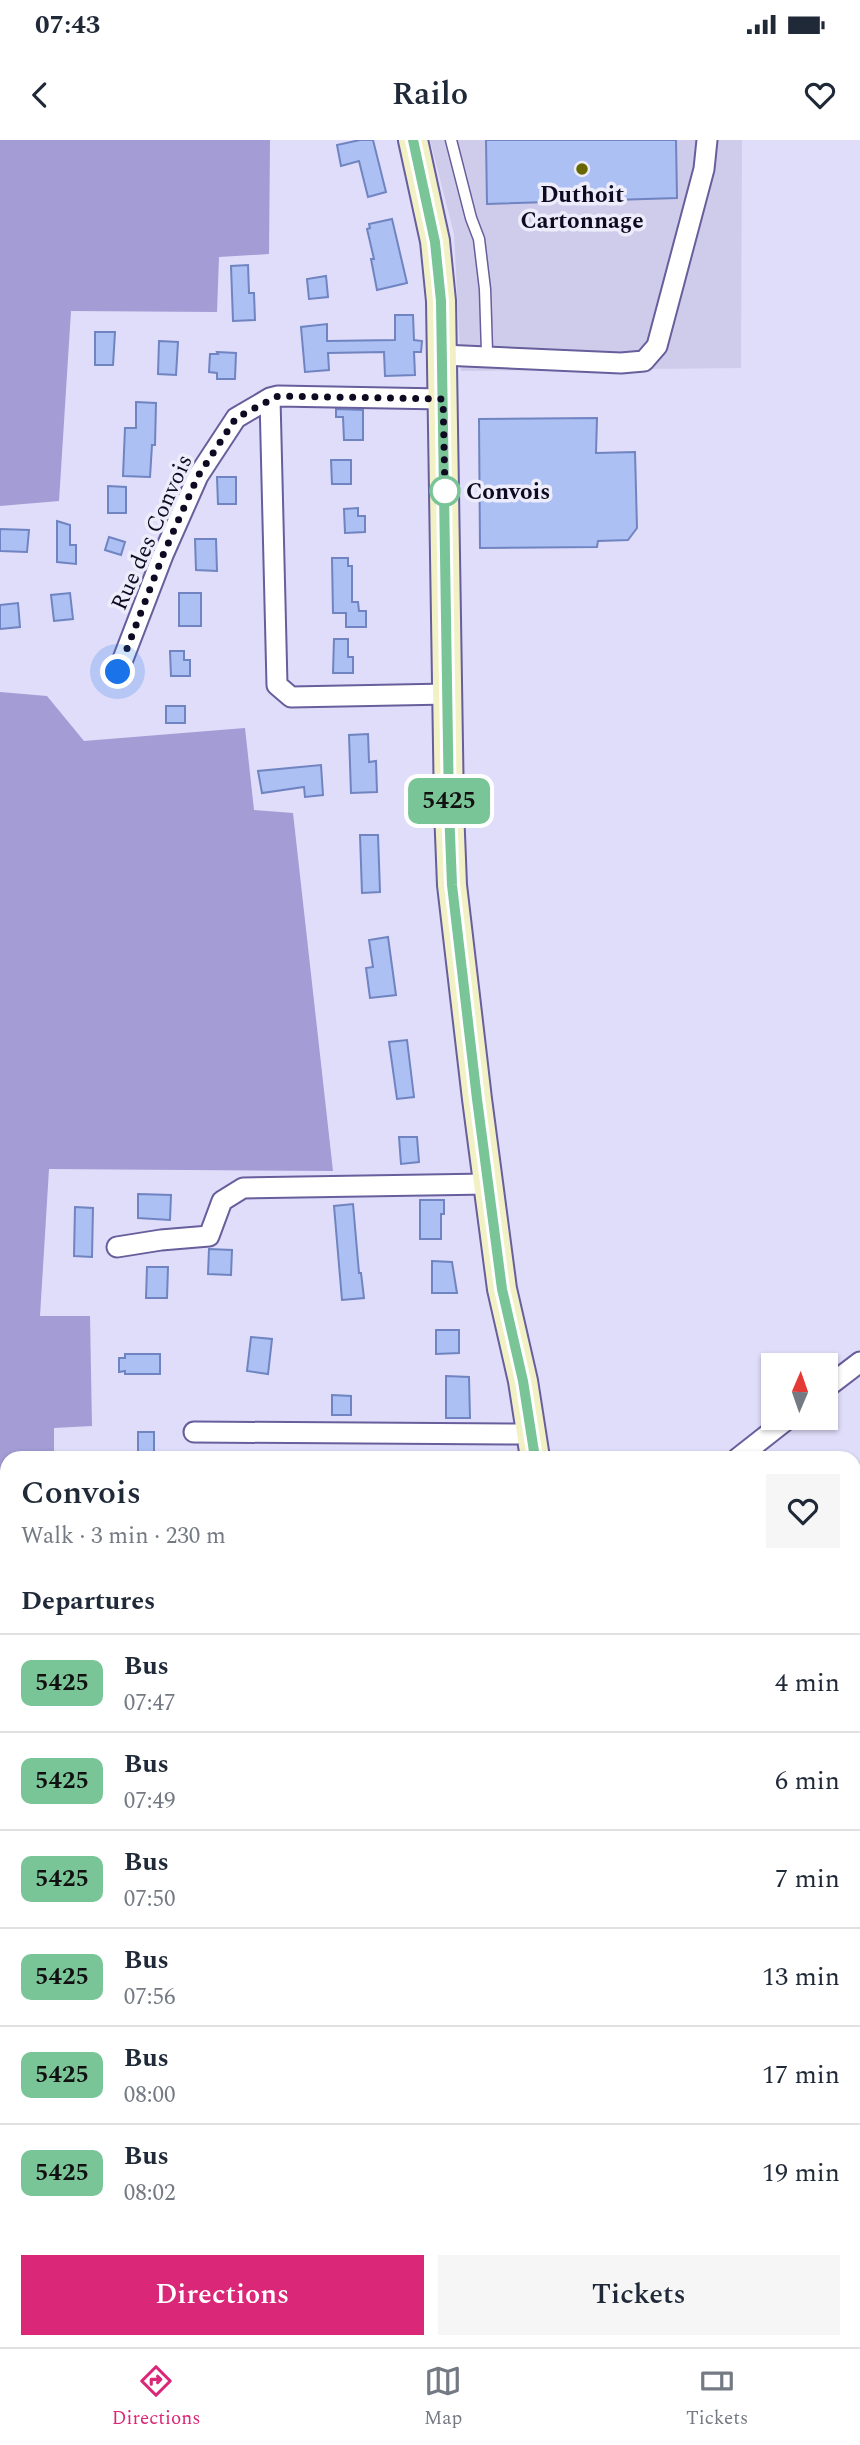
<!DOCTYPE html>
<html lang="en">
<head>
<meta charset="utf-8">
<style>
	body { margin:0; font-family:Spectral,serif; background:#f6f6f7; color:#1f2937; height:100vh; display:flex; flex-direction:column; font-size:26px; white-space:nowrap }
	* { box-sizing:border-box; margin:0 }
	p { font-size:23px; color:#747a83 }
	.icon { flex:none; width:38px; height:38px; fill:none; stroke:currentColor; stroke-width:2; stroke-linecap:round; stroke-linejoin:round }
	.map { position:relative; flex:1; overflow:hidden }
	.details { position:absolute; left:0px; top:1311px; width:861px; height:898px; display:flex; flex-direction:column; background:#fff; border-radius:21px 21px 0 0; box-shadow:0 2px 5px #0004 }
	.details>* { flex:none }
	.badge { padding:0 14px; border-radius:10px; font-size:24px; line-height:46px }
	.needle { width:46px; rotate:2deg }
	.fabs { position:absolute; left:761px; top:1213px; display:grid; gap:14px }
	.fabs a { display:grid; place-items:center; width:77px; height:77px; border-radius:0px; background:#fff; box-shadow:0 2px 5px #0004; font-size:35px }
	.you { position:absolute; width:35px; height:35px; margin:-18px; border:5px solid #fff; border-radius:50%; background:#1a73e8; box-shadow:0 0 0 10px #1a73e833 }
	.map>.badge { position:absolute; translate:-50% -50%; box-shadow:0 0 0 4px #fff }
	h2 { padding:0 21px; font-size:26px; line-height:63px }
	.round { display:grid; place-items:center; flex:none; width:74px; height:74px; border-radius:0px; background:#f6f6f7 }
	.headline { display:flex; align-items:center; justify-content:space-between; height:119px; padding:0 21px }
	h1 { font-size:33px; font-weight:600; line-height:52px }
	.action { display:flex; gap:14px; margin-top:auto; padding:14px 21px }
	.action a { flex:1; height:80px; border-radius:0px; background:#db2777; color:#fff; font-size:28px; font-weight:600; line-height:80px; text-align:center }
	.action a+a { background:#f6f6f7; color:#1f2937 }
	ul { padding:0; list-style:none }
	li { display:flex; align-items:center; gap:21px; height:98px; padding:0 21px; border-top:2px solid #e0e1e3 }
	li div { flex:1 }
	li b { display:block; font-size:26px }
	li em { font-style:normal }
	li .badge { min-width:77px; font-weight:700; text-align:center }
	.status { display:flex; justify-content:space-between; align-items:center; height:49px; padding:0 35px; background:#fff; direction:ltr }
	.status svg { height:19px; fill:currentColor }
	header { display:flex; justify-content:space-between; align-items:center; height:91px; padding:0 21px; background:#fff; font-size:32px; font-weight:600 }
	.tabs { display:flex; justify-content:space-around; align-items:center; height:98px; border-top:2px solid #e0e1e3; background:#fff; font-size:19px; color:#747a83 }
	.tabs a { display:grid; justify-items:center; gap:4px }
	.tabs .selected { color:#db2777 }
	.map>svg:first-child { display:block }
	.built { fill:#cfcceb }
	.forest { fill:#a39cd5 }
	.building { fill:#adc0f4; stroke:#6f84c1; stroke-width:2 }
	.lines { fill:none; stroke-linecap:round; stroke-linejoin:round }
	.lane-casing { stroke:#675e9c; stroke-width:13 }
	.street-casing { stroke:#675e9c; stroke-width:23 }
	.secondary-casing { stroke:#675e9c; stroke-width:32 }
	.lane { stroke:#fff; stroke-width:10 }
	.street { stroke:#fff; stroke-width:19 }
	.secondary { stroke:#f2f1c6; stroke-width:28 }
	.line-casing { stroke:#fff; stroke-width:16 }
	.line { stroke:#7ac597; stroke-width:10 }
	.walk { stroke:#0f0a22; stroke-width:7; stroke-dasharray:0 12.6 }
	.poi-dot { fill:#676600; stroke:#edecfa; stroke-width:2.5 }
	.stop-dot { fill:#fff; stroke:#7ac597; stroke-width:3.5 }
	.labels { text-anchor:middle; stroke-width:7; stroke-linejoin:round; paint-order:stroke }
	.poi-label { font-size:23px; font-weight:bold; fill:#0f0a22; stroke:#edecfa }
	.stop-label { font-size:23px; font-weight:bold; fill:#0f0a22; stroke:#edecfa; text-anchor:start }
	.street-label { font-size:23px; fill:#0f0a22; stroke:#edecfa }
</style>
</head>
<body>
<div class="status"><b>07:43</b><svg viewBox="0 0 49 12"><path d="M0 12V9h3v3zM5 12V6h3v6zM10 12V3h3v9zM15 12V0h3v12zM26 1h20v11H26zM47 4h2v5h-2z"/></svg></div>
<header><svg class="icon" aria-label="back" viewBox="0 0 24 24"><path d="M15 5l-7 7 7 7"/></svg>Railo<svg class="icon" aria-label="heart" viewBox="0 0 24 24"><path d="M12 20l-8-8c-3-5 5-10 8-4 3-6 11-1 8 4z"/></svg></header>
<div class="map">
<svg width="860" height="2207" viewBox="0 0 860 2207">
	<rect width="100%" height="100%" fill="#dfddf9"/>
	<!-- built -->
	<path class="built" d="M 430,0 L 742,0 L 741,228 L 461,231 L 454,94 Z"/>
	<!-- forest -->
	<path class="forest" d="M 0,0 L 270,0 L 269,114 L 219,117 L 217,172 L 71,171 L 59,361 L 0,366 Z
		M 0,552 L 47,556 L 84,601 L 245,588 L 254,670 L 293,673 L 333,1031 L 49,1029 L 40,1176 L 90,1176 L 92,1286 L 54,1288 L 54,1318 L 7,1318 L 7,1665 L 0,1692 Z"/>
	<!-- building -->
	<path class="building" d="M 360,0 L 373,0 L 386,52 L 368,57 L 359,21 L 341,26 L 337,5 Z
		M 486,0 L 676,0 L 677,58 L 487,64 Z
		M 392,79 L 407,143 L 377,150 L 371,119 L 374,119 L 367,89 L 370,88 L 369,84 Z
		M 248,125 L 249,153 L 254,153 L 255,180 L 233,181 L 231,126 Z
		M 326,136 L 328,157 L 309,159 L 307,139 Z
		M 395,175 L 413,175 L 414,200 L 422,201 L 421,212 L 414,212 L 415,235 L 385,236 L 384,212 L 328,213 L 329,230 L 305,232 L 301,187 L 327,184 L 327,201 L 395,200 Z
		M 95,192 L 115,192 L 113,225 L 95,225 Z
		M 159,201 L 178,202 L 176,235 L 158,234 Z
		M 217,212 L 236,213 L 235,239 L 217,239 L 217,233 L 209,232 L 210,214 L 218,214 Z
		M 136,262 L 156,263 L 155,305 L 152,305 L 150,337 L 123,336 L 125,288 L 136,288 Z
		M 336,269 L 363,270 L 363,300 L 344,300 L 343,277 L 336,277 Z
		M 597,278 L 596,313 L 635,312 L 637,388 L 628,400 L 598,401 L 597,407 L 480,408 L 479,279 Z
		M 331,320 L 351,320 L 351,344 L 332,344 Z
		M 217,337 L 236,337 L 236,364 L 218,364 Z
		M 108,346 L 126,347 L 126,373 L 108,373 Z
		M 358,368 L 358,376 L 365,376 L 365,392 L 345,393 L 344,369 Z
		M 57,381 L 70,385 L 70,405 L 76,405 L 76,424 L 57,422 Z
		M 0,389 L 29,390 L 27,412 L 0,411 Z
		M 109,397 L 125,402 L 121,415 L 105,410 Z
		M 195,399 L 216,399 L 217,431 L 196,430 Z
		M 332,418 L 348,418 L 348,426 L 352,426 L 352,462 L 358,462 L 359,471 L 366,471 L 366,487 L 346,487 L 346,473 L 333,473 Z
		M 70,453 L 73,479 L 54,481 L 51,455 Z
		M 179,453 L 201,453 L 201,486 L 179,486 Z
		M 18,463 L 20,487 L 0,489 L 0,465 Z
		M 334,499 L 348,499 L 348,517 L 353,517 L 353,533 L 333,533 Z
		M 170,511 L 184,511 L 184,520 L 190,520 L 190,536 L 171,536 Z
		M 166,566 L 185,566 L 185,583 L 166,583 Z
		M 368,594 L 369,622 L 376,621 L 377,652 L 351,653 L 349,595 Z
		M 321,625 L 323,655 L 305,657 L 304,647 L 262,653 L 258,631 Z
		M 360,695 L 378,695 L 380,752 L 362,753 Z
		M 388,797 L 396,855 L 370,858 L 366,828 L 373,827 L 369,800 Z
		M 407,900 L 414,957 L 397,959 L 389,902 Z
		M 399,997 L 417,997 L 419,1022 L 401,1024 Z
		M 138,1054 L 171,1055 L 170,1080 L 138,1078 Z
		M 420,1060 L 444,1060 L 444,1074 L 441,1074 L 441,1099 L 420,1099 Z
		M 353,1064 L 359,1133 L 361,1133 L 364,1158 L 342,1160 L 334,1066 Z
		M 75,1067 L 93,1068 L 92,1117 L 74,1116 Z
		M 209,1109 L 232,1110 L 231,1135 L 208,1134 Z
		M 432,1121 L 452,1122 L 457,1153 L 432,1153 Z
		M 147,1127 L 168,1127 L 167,1158 L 146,1158 Z
		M 436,1190 L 459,1190 L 459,1213 L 436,1214 Z
		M 251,1197 L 272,1199 L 268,1234 L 247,1231 Z
		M 125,1214 L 160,1214 L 160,1234 L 125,1234 L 125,1231 L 119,1232 L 119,1218 L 125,1218 Z
		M 446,1236 L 469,1237 L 470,1278 L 446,1278 Z
		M 332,1255 L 351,1256 L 351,1275 L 332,1275 Z
		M 138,1292 L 154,1292 L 154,1312 L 138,1312 Z"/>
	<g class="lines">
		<!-- lane casing -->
		<g class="lane-casing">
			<path id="lane" d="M 451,0 L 471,78 L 479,99 L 485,149 L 487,212 L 484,217"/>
		</g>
		<!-- street casing -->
		<g class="street-casing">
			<path id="street" d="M 442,215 L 621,223 L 644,221 L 657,206 L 704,29 L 707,0
				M 270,258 L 277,545 L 291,557 L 448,554
				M 118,532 L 163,415 L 198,336 L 236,278 L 270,258 L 278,256 L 443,259
				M 117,1107 L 161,1100 L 209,1096 L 222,1061 L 243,1048 L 488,1044
				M 826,1248 L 860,1222
				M 194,1292 L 517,1294
				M 738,1318 L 789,1278"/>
		</g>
		<!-- secondary casing -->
		<g class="secondary-casing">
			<path id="secondary" d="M 413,0 L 435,101 L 441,161 L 449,669 L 452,745 L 477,959 L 502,1149 L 523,1241 L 535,1318
				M 724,2202 L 725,2207"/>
		</g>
		<!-- lane -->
		<use href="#lane" class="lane"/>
		<!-- street -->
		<use href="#street" class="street"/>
		<!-- secondary -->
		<use href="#secondary" class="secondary"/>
	</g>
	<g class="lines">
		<!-- line casing -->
		<g class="line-casing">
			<path id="line" d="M 413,0 L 435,102 L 441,161 L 449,669 L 452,745 L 477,959 L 502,1149 L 523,1241 L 535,1318"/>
		</g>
		<!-- line -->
		<use href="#line" class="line"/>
		<!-- walk -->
		<path class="walk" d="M 118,532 L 163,415 L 198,336 L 236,278 L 278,256 L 443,259 L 445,351"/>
	</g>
	<!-- markers -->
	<circle class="poi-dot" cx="582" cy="29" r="7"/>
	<circle class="stop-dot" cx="445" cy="351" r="14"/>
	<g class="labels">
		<!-- poi labels -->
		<g class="poi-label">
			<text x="582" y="62">Duthoit<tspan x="582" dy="26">Cartonnage</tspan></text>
		</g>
		<!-- stop labels -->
		<g class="stop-label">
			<text x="466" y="359">Convois</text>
		</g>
		<!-- street labels -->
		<g class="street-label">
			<text transform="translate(151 392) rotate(-66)" y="8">Rue des Convois</text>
		</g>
	</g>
</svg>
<div class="fabs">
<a><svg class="needle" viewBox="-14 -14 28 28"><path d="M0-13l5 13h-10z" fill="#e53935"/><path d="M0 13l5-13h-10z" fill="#747a83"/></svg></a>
</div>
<div class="you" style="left:118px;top:532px"></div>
<b class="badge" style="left:449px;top:661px;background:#7ac597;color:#111">5425</b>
<section class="details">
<div class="headline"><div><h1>Convois</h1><p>Walk · 3 min · 230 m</p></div><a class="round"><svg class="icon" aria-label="heart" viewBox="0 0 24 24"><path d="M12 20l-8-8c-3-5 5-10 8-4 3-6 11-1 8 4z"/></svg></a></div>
<h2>Departures</h2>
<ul>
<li><span class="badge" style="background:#7ac597;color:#111">5425</span><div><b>Bus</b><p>07:47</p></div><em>4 min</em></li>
<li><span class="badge" style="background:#7ac597;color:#111">5425</span><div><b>Bus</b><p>07:49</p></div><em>6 min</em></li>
<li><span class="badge" style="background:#7ac597;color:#111">5425</span><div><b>Bus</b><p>07:50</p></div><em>7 min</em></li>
<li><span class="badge" style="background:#7ac597;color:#111">5425</span><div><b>Bus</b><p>07:56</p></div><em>13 min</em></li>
<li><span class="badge" style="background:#7ac597;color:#111">5425</span><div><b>Bus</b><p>08:00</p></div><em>17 min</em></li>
<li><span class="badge" style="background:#7ac597;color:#111">5425</span><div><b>Bus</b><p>08:02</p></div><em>19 min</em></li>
</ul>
<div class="action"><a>Directions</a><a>Tickets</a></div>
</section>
</div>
<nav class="tabs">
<a class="selected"><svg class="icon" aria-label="directions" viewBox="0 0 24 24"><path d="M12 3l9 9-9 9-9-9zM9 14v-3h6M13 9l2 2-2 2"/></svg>Directions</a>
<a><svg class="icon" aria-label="map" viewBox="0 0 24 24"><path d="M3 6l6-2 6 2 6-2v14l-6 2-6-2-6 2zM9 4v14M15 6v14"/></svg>Map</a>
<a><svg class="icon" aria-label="tickets" viewBox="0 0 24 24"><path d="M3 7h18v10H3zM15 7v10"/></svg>Tickets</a>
</nav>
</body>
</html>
